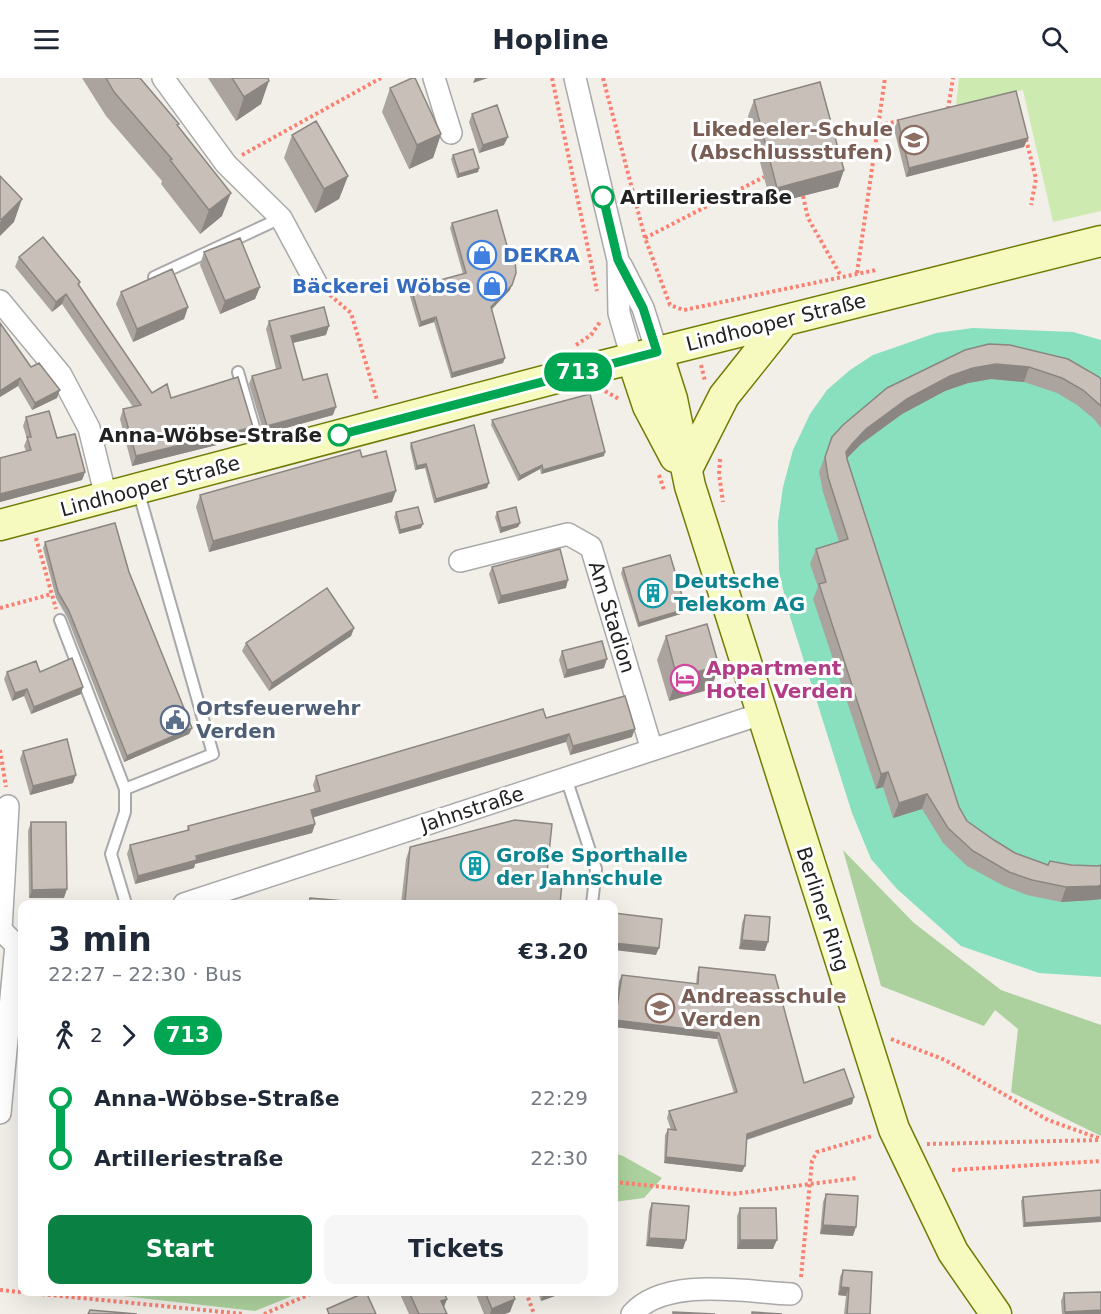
<!DOCTYPE html>
<html lang="en">
<head>
<meta charset="utf-8">
<style>
	body { margin:0; font-family:"DejaVu Sans",sans-serif; background:#f6f6f7; color:#1f2937; height:100vh; display:flex; flex-direction:column; font-size:22px; white-space:nowrap }
	* { box-sizing:border-box; margin:0 }
	p { font-size:20px; color:#747a83 }
	.icon { flex:none; width:33px; height:33px; fill:none; stroke:currentColor; stroke-width:2; stroke-linecap:round; stroke-linejoin:round }
	.map { position:relative; flex:1; overflow:hidden }
	.panel { position:absolute; left:18px; top:822px; width:600px; height:396px; display:flex; flex-direction:column; background:#fff; border-radius:12px; box-shadow:0 6px 24px #0002 }
	.panel>* { flex:none }
	.badge { padding:0 12px; border-radius:20px; font-size:21px; line-height:39px }
	.map>.badge { position:absolute; translate:-50% -50%; box-shadow:0 0 0 3px #fff }
	.legs { display:flex; align-items:center; gap:9px; height:66px; padding:0 30px; font-size:20px }
	.legs p { margin-inline-start:auto }
	.summary { display:flex; align-items:center; justify-content:space-between; height:102px; padding:0 30px }
	h1 { font-size:33px; font-weight:800; line-height:45px }
	.button { display:flex; gap:12px; margin-top:auto; padding:12px 30px }
	.button a { flex:1; height:69px; border-radius:12px; background:#0b8043; color:#fff; font-size:24px; font-weight:800; line-height:69px; text-align:center }
	.button a+a { background:#f6f6f7; color:#1f2937 }
	ul { padding:0 30px; list-style:none }
	li { display:flex; align-items:center; gap:21px; height:60px; font-size:22px }
	li i { display:grid; place-items:center; width:9px; height:100%; margin:0 8px; background:currentColor }
	li i::after { content:''; width:15px; height:15px; margin:-8px; border:4px solid; border-radius:50%; background:#fff }
	li p { margin-inline-start:auto }
	li:first-child i { background:linear-gradient(#0000 50%,currentColor 0) }
	li:last-child i { background:linear-gradient(currentColor 50%,#0000 0) }
	header { display:flex; justify-content:space-between; align-items:center; height:78px; padding:0 30px; background:#fff; font-size:27px; font-weight:800 }
	.map>svg:first-child { display:block }
	.grass { fill:#cdebb0 }
	.forest { fill:#add19e }
	.pitch { fill:#88e0be }
	.lines { fill:none; stroke-linecap:round; stroke-linejoin:round }
	.lane-casing { stroke:#a9a9a9; stroke-width:14 }
	.street-casing { stroke:#a9a9a9; stroke-width:24 }
	.secondary-casing { stroke:#707d05; stroke-width:33 }
	.path { stroke:#fa8072; stroke-width:4; stroke-dasharray:3 3; stroke-linecap:butt }
	.lane { stroke:#fff; stroke-width:10 }
	.street { stroke:#fff; stroke-width:21 }
	.secondary { stroke:#f7fabf; stroke-width:30 }
	.wall { fill:#aba49e }
	.shaded-wall { fill:#8b8681 }
	.building { fill:#c7bfb8; stroke:#8b8681; stroke-width:1.5 }
	.line-1-casing { stroke:#fff; stroke-width:14 }
	.line-1 { stroke:#00a651; stroke-width:9 }
	.stop-1-dot { fill:#fff; stroke:#00a651; stroke-width:3 }
	.labels { text-anchor:middle; stroke-width:6; stroke-linejoin:round; paint-order:stroke }
	.education-label { font-size:20px; font-weight:bold; fill:#785e54; stroke:#fff; text-anchor:end }
	.stop-label { font-size:20px; font-weight:bold; fill:#222; stroke:#fff; text-anchor:start }
	.shop-label { font-size:20px; font-weight:bold; fill:#366cbe; stroke:#fff; text-anchor:start }
	.street-label { font-size:20px; fill:#222; stroke:#fff }
	.culture-label { font-size:20px; font-weight:bold; fill:#0d838f; stroke:#fff; text-anchor:start }
	.hotel-label { font-size:20px; font-weight:bold; fill:#b23c85; stroke:#fff; text-anchor:start }
	.service-label { font-size:20px; font-weight:bold; fill:#4e5e75; stroke:#fff; text-anchor:start }
</style>
</head>
<body>
<header><svg class="icon" aria-label="menu" viewBox="0 0 24 24"><path d="M4 6h16M4 12h16M4 18h16"/></svg>Hopline<svg class="icon" aria-label="search" viewBox="0 0 24 24"><circle cx="10" cy="10" r="6"/><path d="M15 15l6 6"/></svg></header>
<div class="map">
<svg width="1101" height="1236" viewBox="0 0 1101 1236">
	<rect width="100%" height="100%" fill="#f2efe9"/>
	<!-- grass -->
	<path class="grass" d="M 959,0 L 1101,0 L 1101,133 L 1053,144 L 1023,12 L 956,27 Z"/>
	<!-- forest -->
	<path class="forest" d="M 843,772 L 914,845 L 1001,912 L 1101,947 L 1101,1058 L 1011,1014 L 1018,951 L 995,932 L 984,948 L 881,908 Z
		M 614,1075 L 623,1078 L 662,1100 L 644,1120 L 614,1124 Z
		M 87,1214 L 302,1214 L 255,1233 Z"/>
	<!-- pitch -->
	<path class="pitch" d="M 973,250 L 1073,254 L 1101,262 L 1101,899 L 1039,895 L 961,868 L 897,811 L 871,781 L 852,735 L 787,529 L 779,493 L 778,444 L 783,409 L 793,372 L 810,336 L 827,312 L 850,292 L 873,277 L 936,255 Z"/>
	<g class="lines">
		<!-- lane casing -->
		<g class="lane-casing">
			<path id="lane" d="M 154,199 L 281,140
				M 238,294 L 262,377
				M 60,542 L 125,711
				M 566,700 L 596,791 L 592,826
				M 126,826 L 111,776 L 125,734 L 125,711 L 213,676 L 138,412"/>
		</g>
		<!-- street casing -->
		<g class="street-casing">
			<path id="street" d="M 163,0 L 226,86 L 281,140 L 316,205
				M 434,0 L 451,55
				M 575,0 L 618,182 L 619,235 L 632,280
				M 621,187 L 643,230 L 657,274
				M 0,223 L 61,297 L 89,350 L 106,419
				M 460,483 L 568,456 L 591,469 L 652,672
				M 184,826 L 761,636
				M 0,1035 L 16,867 L 1,852 L 8,728
				M 632,1236 C 666,1198 745,1214 791,1216"/>
		</g>
		<!-- secondary casing -->
		<g class="secondary-casing">
			<path id="secondary" d="M 657,274 L 672,321 L 690,408 L 894,1051 L 953,1174 L 996,1236
				M 632,280 L 648,328 L 675,379
				M 687,391 L 724,318 L 783,244
				M 0,447 L 586,292 L 1101,163"/>
		</g>
		<!-- path -->
		<path class="path" d="M 552,0 L 597,213
			M 603,0 L 645,160 L 670,227 L 684,232 L 876,192
			M 948,31 L 953,0
			M 879,47 L 900,43
			M 1026,61 L 1036,101 L 1031,127
			M 242,77 L 381,0
			M 803,118 L 808,140 L 841,198
			M 645,160 L 764,99
			M 857,195 L 885,0
			M 330,217 L 351,235 L 377,322
			M 576,267 L 591,257 L 600,244
			M 701,287 L 705,303
			M 605,313 L 619,321
			M 720,381 L 719,396 L 723,424
			M 659,397 L 664,412
			M 36,460 L 56,531
			M 0,530 L 52,516
			M 0,672 L 6,709
			M 891,961 L 945,982 L 1048,1042 L 1101,1061
			M 927,1066 L 1100,1062
			M 952,1092 L 1101,1083
			M 614,1104 L 733,1116 L 857,1100
			M 801,1199 L 812,1083 L 817,1074 L 872,1058
			M 0,1212 L 244,1236
			M 526,1214 L 534,1236
			M 264,1236 L 315,1214"/>
		<!-- lane -->
		<use href="#lane" class="lane"/>
		<!-- street -->
		<use href="#street" class="street"/>
		<!-- secondary -->
		<use href="#secondary" class="secondary"/>
	</g>
	<!-- wall -->
	<path class="wall" d="M 82,0 L 140,0 L 178,49 L 222,138 L 200,156 L 161,106 L 162,103 L 106,38 Z
		M 208,0 L 268,0 L 261,26 L 236,43 Z
		M 390,10 L 441,56 L 433,80 L 409,91 L 382,34 Z
		M 754,22 L 844,92 L 838,109 L 771,126 L 748,38 Z
		M 472,36 L 504,67 L 479,75 L 469,44 Z
		M 898,42 L 1024,69 L 906,99 L 894,51 Z
		M 292,57 L 348,98 L 339,121 L 315,135 L 284,80 Z
		M 453,77 L 479,90 L 478,94 L 457,100 L 451,81 Z
		M 452,145 L 510,212 L 492,231 L 503,285 L 451,300 L 434,244 L 419,249 L 409,215 L 411,210 L 463,196 L 450,150 Z
		M 204,174 L 260,209 L 255,221 L 220,236 L 200,187 Z
		M 19,179 L 80,204 L 79,208 L 152,315 L 171,320 L 253,349 L 249,359 L 132,388 L 120,341 L 123,331 L 133,329 L 62,226 L 52,234 L 15,189 Z
		M 121,214 L 188,229 L 184,241 L 133,264 L 116,226 Z
		M 269,243 L 326,257 L 293,265 L 303,302 L 333,337 L 264,356 L 249,306 L 252,298 L 276,291 L 266,251 Z
		M 0,245 L 31,289 L 57,320 L 32,332 L 18,308 L 0,319 Z
		M 965,272 L 1101,301 L 1101,350 L 1094,341 L 1077,327 L 1057,315 L 1024,304 L 991,301 L 968,305 L 945,313 L 902,336 L 861,366 L 847,380 L 959,729 L 967,743 L 994,762 L 1015,775 L 1048,787 L 1098,788 L 1101,787 L 1101,821 L 1093,822 L 1061,824 L 1027,817 L 1004,808 L 967,788 L 943,765 L 922,731 L 893,740 L 883,709 L 876,711 L 813,521 L 818,509 L 810,486 L 816,471 L 839,464 L 823,414 L 819,394 L 832,359 Z
		M 26,339 L 57,360 L 85,394 L 82,402 L 0,424 L 0,380 L 26,373 L 24,368 L 27,361 L 23,348 Z
		M 492,342 L 604,378 L 541,396 L 540,391 L 518,403 L 491,347 Z
		M 411,365 L 487,410 L 434,425 L 425,390 L 415,392 L 410,369 Z
		M 362,379 L 392,424 L 209,474 L 196,429 L 200,417 Z
		M 396,434 L 421,450 L 399,456 L 394,439 Z
		M 497,434 L 520,445 L 518,449 L 500,455 L 495,439 Z
		M 45,464 L 129,494 L 192,650 L 189,656 L 124,684 L 67,539 L 56,520 L 43,470 Z
		M 492,489 L 566,510 L 498,526 L 489,496 Z
		M 623,490 L 684,535 L 638,549 L 621,495 Z
		M 354,550 L 351,558 L 269,613 L 242,573 L 246,565 Z
		M 666,558 L 719,588 L 711,611 L 669,623 L 657,582 Z
		M 562,573 L 604,590 L 564,600 L 559,582 Z
		M 7,594 L 40,594 L 81,616 L 31,636 L 24,618 L 12,623 L 4,601 Z
		M 546,640 L 632,659 L 570,677 L 566,664 L 313,739 L 315,746 L 312,755 L 195,786 L 194,790 L 135,806 L 127,776 L 130,767 L 187,752 L 188,748 L 315,714 L 313,707 L 316,698 Z
		M 23,673 L 73,705 L 30,717 L 20,681 Z
		M 31,744 L 64,820 L 29,820 L 28,753 Z
		M 410,769 L 547,794 L 560,826 L 401,826 L 406,781 Z
		M 745,837 L 765,873 L 739,871 L 742,845 Z
		M 699,889 L 804,1005 L 852,1026 L 747,1062 L 742,1094 L 664,1085 L 665,1057 L 668,1051 L 671,1052 L 667,1040 L 669,1033 L 734,1015 L 717,961 L 614,949 L 614,942 L 619,903 L 622,897 L 696,906 L 697,895 Z
		M 1101,1112 L 1023,1149 L 1021,1123 L 1023,1119 Z
		M 826,1116 L 853,1158 L 820,1156 L 823,1124 Z
		M 652,1125 L 683,1171 L 646,1168 L 649,1133 Z
		M 740,1130 L 773,1171 L 737,1171 L 737,1138 Z
		M 843,1192 L 870,1236 L 844,1236 L 846,1218 L 838,1217 L 840,1199 Z
		M 399,1214 L 457,1214 L 446,1218 L 447,1221 L 444,1229 L 447,1236 L 409,1236 Z
		M 475,1214 L 512,1214 L 510,1234 L 505,1236 L 484,1236 Z
		M 538,1214 L 566,1214 L 541,1223 Z
		M 1064,1215 L 1101,1236 L 1062,1236 L 1061,1223 Z"/>
	<!-- shaded-wall -->
	<path class="shaded-wall" d="M 475,0 L 488,0 L 473,5 Z
		M 269,3 L 261,26 L 236,43 L 244,19 Z
		M 441,56 L 433,80 L 409,91 L 417,67 Z
		M 508,59 L 504,67 L 479,75 L 483,67 Z
		M 1028,60 L 1024,69 L 906,99 L 909,90 Z
		M 479,90 L 478,94 L 457,100 L 459,96 Z
		M 844,92 L 838,109 L 771,126 L 777,110 Z
		M 348,98 L 339,121 L 315,135 L 324,111 Z
		M 231,115 L 222,138 L 200,156 L 209,132 Z
		M 22,121 L 14,144 L 0,158 L 0,144 L 1,142 Z
		M 512,207 L 510,212 L 489,234 L 491,229 Z
		M 260,209 L 255,221 L 220,236 L 225,223 Z
		M 66,216 L 62,226 L 52,234 L 56,224 Z
		M 188,229 L 184,241 L 133,264 L 137,251 Z
		M 436,239 L 434,244 L 419,249 L 421,244 Z
		M 329,248 L 326,257 L 288,266 L 291,258 Z
		M 505,280 L 503,285 L 451,300 L 452,295 Z
		M 996,286 L 1029,289 L 1024,304 L 991,301 L 968,305 L 945,313 L 902,336 L 861,366 L 846,381 L 846,374 L 852,366 L 866,351 L 907,321 L 950,298 L 973,290 Z
		M 20,300 L 18,308 L 0,319 L 0,313 Z
		M 60,312 L 57,320 L 32,332 L 35,325 Z
		M 336,329 L 333,337 L 264,356 L 267,348 Z
		M 253,349 L 249,359 L 132,388 L 136,378 Z
		M 605,374 L 604,378 L 541,396 L 543,392 Z
		M 426,386 L 425,390 L 415,392 L 417,388 Z
		M 542,387 L 540,391 L 518,403 L 520,398 Z
		M 85,394 L 82,402 L 0,424 L 0,416 Z
		M 489,405 L 487,410 L 434,425 L 436,421 Z
		M 396,413 L 392,424 L 209,474 L 213,463 Z
		M 520,445 L 518,449 L 500,455 L 501,450 Z
		M 423,446 L 421,450 L 399,456 L 400,452 Z
		M 568,502 L 566,510 L 498,526 L 501,518 Z
		M 686,531 L 684,535 L 638,549 L 639,545 Z
		M 354,550 L 351,558 L 269,613 L 272,605 Z
		M 607,581 L 604,590 L 564,600 L 567,592 Z
		M 719,588 L 711,611 L 669,623 L 677,599 Z
		M 83,609 L 81,616 L 31,636 L 34,629 Z
		M 27,611 L 24,618 L 12,623 L 15,615 Z
		M 192,650 L 189,656 L 124,684 L 127,678 Z
		M 635,651 L 632,659 L 570,677 L 573,668 Z
		M 569,656 L 566,664 L 308,741 L 311,732 Z
		M 888,694 L 883,709 L 876,711 L 881,696 Z
		M 76,697 L 73,705 L 30,717 L 33,708 Z
		M 927,716 L 922,731 L 893,740 L 899,725 Z
		M 315,746 L 312,755 L 195,786 L 194,790 L 135,806 L 138,798 L 196,778 Z
		M 1101,807 L 1101,821 L 1093,822 L 1061,824 L 1066,809 Z
		M 67,811 L 64,820 L 29,820 L 32,812 Z
		M 405,823 L 420,824 L 419,826 L 403,826 Z
		M 742,862 L 768,864 L 765,873 L 739,871 Z
		M 614,865 L 659,870 L 656,877 L 614,872 Z
		M 615,942 L 719,955 L 717,961 L 614,949 Z
		M 854,1019 L 852,1026 L 745,1062 L 747,1056 Z
		M 666,1079 L 745,1088 L 742,1094 L 664,1085 Z
		M 1101,1139 L 1101,1144 L 1023,1149 L 1025,1145 Z
		M 823,1147 L 856,1149 L 853,1158 L 820,1156 Z
		M 649,1160 L 686,1162 L 683,1171 L 646,1168 Z
		M 740,1162 L 777,1162 L 773,1171 L 737,1171 Z
		M 841,1209 L 849,1210 L 846,1218 L 838,1217 Z
		M 440,1214 L 457,1214 L 437,1222 Z
		M 544,1214 L 566,1214 L 541,1223 Z
		M 447,1221 L 442,1233 L 441,1223 Z
		M 515,1221 L 510,1234 L 505,1236 L 490,1236 L 492,1231 Z
		M 1101,1232 L 1101,1236 L 1065,1236 L 1065,1234 Z"/>
	<!-- building -->
	<path class="building" d="M 106,0 L 140,0 L 179,46 L 177,47 L 231,115 L 209,132 L 170,82 L 172,81 L 114,14 Z
		M 232,0 L 268,0 L 269,3 L 244,19 Z
		M 412,0 L 415,0 L 441,56 L 417,67 L 390,10 Z
		M 820,4 L 844,92 L 777,110 L 754,22 Z
		M 1016,13 L 1028,60 L 909,90 L 898,42 Z
		M 497,27 L 508,59 L 483,67 L 472,36 Z
		M 316,43 L 348,98 L 324,111 L 292,57 Z
		M 473,71 L 479,90 L 459,96 L 453,77 Z
		M 0,98 L 22,121 L 1,142 L 0,140 Z
		M 497,132 L 511,182 L 515,182 L 516,195 L 512,207 L 491,229 L 505,280 L 452,295 L 436,239 L 421,244 L 411,210 L 466,195 L 452,145 Z
		M 43,159 L 80,204 L 78,206 L 152,315 L 167,306 L 171,320 L 238,299 L 253,349 L 136,378 L 123,331 L 141,327 L 66,216 L 56,224 L 19,179 Z
		M 240,160 L 260,209 L 225,223 L 204,174 Z
		M 172,191 L 188,229 L 137,251 L 121,214 Z
		M 324,229 L 329,248 L 291,258 L 303,302 L 327,296 L 336,329 L 267,348 L 252,298 L 281,290 L 269,243 Z
		M 0,245 L 31,289 L 39,285 L 60,312 L 35,325 L 20,300 L 0,313 Z
		M 989,266 L 1010,267 L 1068,281 L 1099,299 L 1101,301 L 1101,328 L 1083,312 L 1062,300 L 1029,289 L 996,286 L 973,290 L 950,298 L 907,321 L 866,351 L 852,366 L 846,374 L 847,381 L 959,729 L 967,743 L 994,762 L 1015,775 L 1048,787 L 1050,783 L 1071,787 L 1098,788 L 1101,787 L 1101,807 L 1098,808 L 1066,809 L 1032,802 L 1009,794 L 973,773 L 948,750 L 927,716 L 899,725 L 888,694 L 881,696 L 819,506 L 826,504 L 816,471 L 848,461 L 828,399 L 825,379 L 832,359 L 843,347 L 887,310 L 965,272 Z
		M 590,316 L 605,374 L 543,392 L 542,387 L 520,398 L 492,342 Z
		M 49,333 L 57,360 L 75,356 L 85,394 L 0,416 L 0,380 L 31,372 L 27,359 L 31,359 L 26,339 Z
		M 474,347 L 489,405 L 436,421 L 426,386 L 417,388 L 411,365 Z
		M 360,372 L 362,379 L 386,373 L 396,413 L 213,463 L 200,417 Z
		M 418,429 L 423,446 L 400,452 L 396,434 Z
		M 516,429 L 520,445 L 501,450 L 497,434 Z
		M 115,445 L 129,494 L 192,650 L 127,678 L 69,533 L 58,514 L 45,464 Z
		M 560,471 L 568,502 L 501,518 L 492,489 Z
		M 670,477 L 686,531 L 639,545 L 623,490 Z
		M 327,510 L 354,550 L 272,605 L 246,565 Z
		M 707,546 L 719,588 L 677,599 L 666,558 Z
		M 602,563 L 607,581 L 567,592 L 562,573 Z
		M 72,580 L 83,609 L 34,629 L 27,611 L 15,615 L 7,594 L 36,583 L 40,594 Z
		M 625,618 L 635,651 L 573,668 L 569,656 L 311,732 L 315,746 L 196,778 L 197,782 L 138,798 L 130,767 L 189,752 L 188,748 L 320,713 L 316,698 L 543,631 L 546,640 Z
		M 67,661 L 76,697 L 33,708 L 23,673 Z
		M 515,742 L 552,746 L 547,794 L 563,795 L 560,826 L 420,826 L 420,824 L 405,823 L 410,769 Z
		M 31,744 L 66,744 L 67,811 L 32,812 Z
		M 310,820 L 344,823 L 344,826 L 309,826 Z
		M 614,835 L 662,841 L 659,870 L 614,865 Z
		M 745,837 L 770,839 L 768,864 L 742,862 Z
		M 699,889 L 775,897 L 804,1005 L 844,991 L 854,1019 L 747,1056 L 745,1088 L 666,1079 L 668,1051 L 676,1052 L 669,1033 L 737,1014 L 719,955 L 615,942 L 622,897 L 698,906 Z
		M 1101,1112 L 1101,1139 L 1025,1145 L 1023,1119 Z
		M 826,1116 L 858,1118 L 856,1149 L 823,1147 Z
		M 652,1125 L 689,1128 L 686,1162 L 649,1160 Z
		M 740,1130 L 776,1130 L 777,1162 L 740,1162 Z
		M 843,1192 L 872,1194 L 870,1236 L 847,1236 L 849,1210 L 841,1209 Z
		M 366,1214 L 376,1236 L 329,1236 L 327,1231 Z
		M 409,1214 L 443,1214 L 447,1221 L 441,1223 L 447,1236 L 419,1236 Z
		M 485,1214 L 512,1214 L 515,1221 L 492,1231 Z
		M 1101,1214 L 1101,1232 L 1065,1234 L 1064,1215 Z
		M 90,1232 L 137,1236 L 88,1236 Z
		M 673,1234 L 715,1236 L 673,1236 Z
		M 752,1234 L 782,1236 L 752,1236 Z"/>
	<g class="lines">
		<!-- line-1 casing -->
		<g class="line-1-casing">
			<path id="line-1" d="M 339,357 L 657,274 L 643,230 L 618,182 L 603,119"/>
		</g>
		<!-- line-1 -->
		<use href="#line-1" class="line-1"/>
	</g>
	<!-- icons -->
	<defs>
		<g id="school-ring" transform="scale(1.5)"><circle r="9.5" fill="#fff" stroke="#8d6e63" stroke-width="1.5"/><path d="M0-5L7-2L0 1L-7-2ZM-4 1L0 2.5L4 1V4Q0 6-4 4Z" fill="#8d6e63"/></g>
		<g id="shop-ring" transform="scale(1.5)"><circle r="9.5" fill="#fff" stroke="#3f7fe0" stroke-width="1.5"/><path d="M-5-2.5h2.3a2.7 3.5 0 0 1 5.4 0H5L5.5 6h-11ZM-1.5-2.5h3a1.5 2.3 0 0 0-3 0Z" fill="#3f7fe0"/></g>
		<g id="building-ring" transform="scale(1.5)"><circle r="9.5" fill="#fff" stroke="#0f9aa8" stroke-width="1.5"/><path d="M-4-6H4V6H1V3H-1V6H-4ZM-2.5-4.3h1.7v1.8h-1.7ZM.8-4.3h1.7v1.8H.8ZM-2.5-1h1.7V.8h-1.7ZM.8-1h1.7V.8H.8Z" fill="#0f9aa8"/></g>
		<g id="hotel-ring" transform="scale(1.5)"><circle r="9.5" fill="#fff" stroke="#d1479c" stroke-width="1.5"/><path d="M-6-4.5h1.5V1H6V5H4.5V3h-9V5H-6ZM-4 0a1.8 1.8 0 1 1 3.6 0ZM.5 0V-2.5h3Q6-2.5 6 0Z" fill="#d1479c"/></g>
		<g id="civic-ring" transform="scale(1.5)"><circle r="9.5" fill="#fff" stroke="#5c6f8a" stroke-width="1.5"/><path d="M-.6-6.5H3V-4.5H.6V-3L4-1V1h2V6H-6V1h2V-1L-.6-3ZM-1.2 2.5V6h2.4V2.5Z" fill="#5c6f8a"/></g>
	</defs>
	<g fill-rule="evenodd">
		<use href="#school-ring" x="914" y="62"/>
		<use href="#shop-ring" x="482" y="177"/>
		<use href="#shop-ring" x="492" y="208"/>
		<use href="#building-ring" x="653" y="515"/>
		<use href="#hotel-ring" x="685" y="601"/>
		<use href="#civic-ring" x="175" y="642"/>
		<use href="#building-ring" x="475" y="788"/>
		<use href="#school-ring" x="660" y="930"/>
	</g>
	<!-- markers -->
	<g class="stop-1-dot">
		<circle cx="603" cy="119" r="10"/>
		<circle cx="339" cy="357" r="10"/>
	</g>
	<g class="labels">
		<!-- education labels -->
		<g class="education-label">
			<text x="893" y="58">Likedeeler-Schule<tspan x="893" dy="23">(Abschlussstufen)</tspan></text>
			<text x="681" y="925" text-anchor="start">Andreasschule<tspan x="681" dy="23">Verden</tspan></text>
		</g>
		<!-- stop labels -->
		<g class="stop-label">
			<text x="620" y="126">Artilleriestraße</text>
			<text x="322" y="364" text-anchor="end">Anna-Wöbse-Straße</text>
		</g>
		<!-- shop labels -->
		<g class="shop-label">
			<text x="503" y="184">DEKRA</text>
			<text x="471" y="215" text-anchor="end">Bäckerei Wöbse</text>
		</g>
		<!-- street labels -->
		<g class="street-label">
			<text transform="translate(776 244) rotate(-14)" y="7">Lindhooper Straße</text>
			<text transform="translate(150 408) rotate(-15)" y="7">Lindhooper Straße</text>
			<text transform="translate(612 539) rotate(73)" y="7">Am Stadion</text>
			<text transform="translate(472 731) rotate(-18)" y="7">Jahnstraße</text>
			<text transform="translate(823 831) rotate(72)" y="7">Berliner Ring</text>
		</g>
		<!-- culture labels -->
		<g class="culture-label">
			<text x="674" y="510">Deutsche<tspan x="674" dy="23">Telekom AG</tspan></text>
			<text x="496" y="784">Große Sporthalle<tspan x="496" dy="23">der Jahnschule</tspan></text>
		</g>
		<!-- hotel labels -->
		<g class="hotel-label">
			<text x="706" y="597">Appartment<tspan x="706" dy="23">Hotel Verden</tspan></text>
		</g>
		<!-- service labels -->
		<g class="service-label">
			<text x="196" y="637">Ortsfeuerwehr<tspan x="196" dy="23">Verden</tspan></text>
		</g>
	</g>
</svg>
<b class="badge" style="left:578px;top:294px;background:#00a651;color:#fff">713</b>
<section class="panel">
<div class="summary"><div><h1>3 min</h1><p>22:27 – 22:30 · Bus</p></div><b>€3.20</b></div>
<div class="legs"><svg class="icon" aria-label="walk" viewBox="0 0 24 24"><circle cx="13" cy="4" r="2"/><path d="M13 8l-2 6 4 7M11 14l-3 7M7 12l3-4h3l4 4"/></svg>2<svg class="icon" aria-label="forward" viewBox="0 0 24 24"><path d="M9 5l7 7-7 7"/></svg><b class="badge" style="background:#00a651;color:#fff">713</b></div>
<ul>
<li><i style="color:#00a651"></i><b>Anna-Wöbse-Straße</b><p>22:29</p></li>
<li><i style="color:#00a651"></i><b>Artilleriestraße</b><p>22:30</p></li>
</ul>
<div class="button"><a>Start</a><a>Tickets</a></div>
</section>
</div>
</body>
</html>
